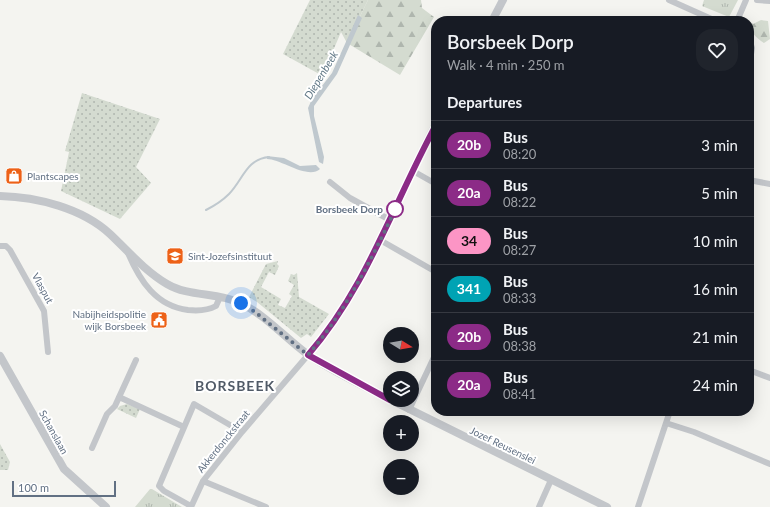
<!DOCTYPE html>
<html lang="en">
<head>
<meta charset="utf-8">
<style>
	body { margin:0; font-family:Lato,sans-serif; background:#20242c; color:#f1f3f6; height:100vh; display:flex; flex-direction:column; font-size:15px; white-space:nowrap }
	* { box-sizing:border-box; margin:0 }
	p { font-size:13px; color:#9ea1a6 }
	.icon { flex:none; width:22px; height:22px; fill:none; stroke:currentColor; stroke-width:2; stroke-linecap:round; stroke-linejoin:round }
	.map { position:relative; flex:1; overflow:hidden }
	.sheet { position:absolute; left:431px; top:16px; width:323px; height:400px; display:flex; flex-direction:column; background:#171b24; border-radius:16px; box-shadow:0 4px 16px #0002 }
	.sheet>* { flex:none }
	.badge { padding:0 8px; border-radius:13px; font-size:14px; line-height:26px }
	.needle { width:26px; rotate:101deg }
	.controls { position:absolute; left:383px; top:327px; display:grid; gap:8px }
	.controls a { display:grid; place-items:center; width:36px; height:36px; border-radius:50%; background:#171b24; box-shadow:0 4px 16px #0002; font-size:20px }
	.scale { position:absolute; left:12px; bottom:10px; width:104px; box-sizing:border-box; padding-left:4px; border:2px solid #617083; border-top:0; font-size:11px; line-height:14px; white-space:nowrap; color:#617083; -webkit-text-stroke:3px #fff; paint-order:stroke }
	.you { position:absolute; width:20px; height:20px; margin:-10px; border:3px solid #fff; border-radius:50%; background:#1a73e8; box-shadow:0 0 0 6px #1a73e833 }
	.map>.badge { position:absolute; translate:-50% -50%; box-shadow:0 0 0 2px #fff }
	h2 { padding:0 16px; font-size:15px; line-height:36px }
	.round { display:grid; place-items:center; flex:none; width:42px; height:42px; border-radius:16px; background:#20242c }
	.headline { display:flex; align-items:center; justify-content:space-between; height:68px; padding:0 16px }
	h1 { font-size:19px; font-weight:600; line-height:30px }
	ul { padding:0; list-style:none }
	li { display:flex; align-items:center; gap:12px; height:48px; padding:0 16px; border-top:1px solid #363941 }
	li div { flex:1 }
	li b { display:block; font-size:15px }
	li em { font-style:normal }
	li .badge { min-width:44px; font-weight:700; text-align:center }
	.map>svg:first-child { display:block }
	.grass { fill:url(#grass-dots) }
	.forest { fill:url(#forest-firs) }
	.park { fill:url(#park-tufts) }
	.water { fill:#bfc8ce }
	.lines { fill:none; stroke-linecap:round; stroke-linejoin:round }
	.stream { stroke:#bfc8ce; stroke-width:2 }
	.minor { stroke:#c3c6ca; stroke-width:6 }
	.tertiary { stroke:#c3c6ca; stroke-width:8 }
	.line-casing { stroke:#fff; stroke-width:9 }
	.line { stroke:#8c2b87; stroke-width:6 }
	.walk { stroke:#617083; stroke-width:4; stroke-dasharray:0 7.2 }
	.stop-dot { fill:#fff; stroke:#8c2b87; stroke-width:2 }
	.labels { text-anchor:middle; stroke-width:4; stroke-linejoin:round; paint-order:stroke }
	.poi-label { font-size:10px; fill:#617083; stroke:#fff; text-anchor:start }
	.stop-label { font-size:10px; font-weight:bold; fill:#617083; stroke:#fff; text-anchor:end }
	.street-label { font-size:10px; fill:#617083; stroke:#fff }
	.water-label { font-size:11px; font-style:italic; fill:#627987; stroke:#fff }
	.district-label { font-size:14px; font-weight:bold; letter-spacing:1px; fill:#505a67; stroke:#fff }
</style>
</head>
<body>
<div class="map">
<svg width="770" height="507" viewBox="0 0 770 507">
	<defs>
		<pattern id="grass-dots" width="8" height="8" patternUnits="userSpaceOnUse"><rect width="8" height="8" fill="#d4dbd0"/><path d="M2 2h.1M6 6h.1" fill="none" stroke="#afb6ae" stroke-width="1.8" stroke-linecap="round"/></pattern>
		<pattern id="forest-firs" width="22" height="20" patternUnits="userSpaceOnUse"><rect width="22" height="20" fill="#d4dbd0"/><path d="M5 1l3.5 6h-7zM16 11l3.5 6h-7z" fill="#afb6ae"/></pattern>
		<pattern id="park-tufts" width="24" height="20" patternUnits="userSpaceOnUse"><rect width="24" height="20" fill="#d4dbd0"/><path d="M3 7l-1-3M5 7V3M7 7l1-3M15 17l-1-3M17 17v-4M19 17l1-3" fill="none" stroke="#afb6ae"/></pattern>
	</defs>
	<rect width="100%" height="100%" fill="#f4f4f0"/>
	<!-- grass -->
	<path class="grass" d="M 310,0 L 368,0 L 347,43 L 341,32 L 330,58 L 321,75 L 283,54 Z
		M 82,93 L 160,119 L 136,167 L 151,183 L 120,219 L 61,191 L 69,152 L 65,151 Z
		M 278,261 L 277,264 L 279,266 L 275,275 L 269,272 L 261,287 L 281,299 L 278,305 L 285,308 L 292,296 L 289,294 L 294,285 L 288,281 L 291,274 L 294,275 L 297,273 L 299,297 L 329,314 L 311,337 L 307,334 L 301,338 L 257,302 L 249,297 L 266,264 Z
		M 127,404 L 140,409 L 136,418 L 117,409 L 120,406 Z
		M 0,444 L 10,462 L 8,470 L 0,470 Z"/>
	<!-- forest -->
	<path class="forest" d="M 368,0 L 421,0 L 422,8 L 434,17 L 400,75 L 347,43 Z
		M 761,20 L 768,21 L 770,39 L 764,43 C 756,38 749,31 749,21 L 753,24 Z"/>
	<!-- park -->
	<path class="park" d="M 704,0 L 738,0 L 729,17 L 702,6 Z
		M 150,489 L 152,489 L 182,507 L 135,507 Z"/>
	<!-- water -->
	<path class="water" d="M 358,15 L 362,18 L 337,74 L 314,106 L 314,116 L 324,157 L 323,164 L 319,162 L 308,108 L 312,99 L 332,73 Z
		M 267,156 L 284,158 L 300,166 L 316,165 L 320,169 C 308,180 281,159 267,159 Z"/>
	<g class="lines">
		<!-- stream -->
		<path class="stream" d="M 206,210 C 214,206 223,200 229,194 C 243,180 246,159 269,157"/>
		<!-- minor -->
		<path class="minor" d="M 669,0 L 716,21
			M 757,0 L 770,1
			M 737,21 L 746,0
			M 749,39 L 752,48 L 749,67
			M 413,171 L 436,184
			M 749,180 L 770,184
			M 330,182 L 350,198 L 390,220
			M 380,240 L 436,272
			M 0,246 L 6,246 L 10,250 L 44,311 L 48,352
			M 128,253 C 140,281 156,306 188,310 C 198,311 207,311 216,306 L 220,297
			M 749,370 L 770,378
			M 119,397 L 184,427
			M 409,410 L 436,353
			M 666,423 L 694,432 L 770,464
			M 92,448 L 107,414 L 115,406 L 136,360
			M 203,481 L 266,507
			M 191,506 L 164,491 L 159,486 L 194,404 L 242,432
			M 191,507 L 203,481 L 242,432 L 308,355
			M 539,507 L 551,480
			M 638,507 L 670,411"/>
		<!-- tertiary -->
		<path class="tertiary" d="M 492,21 L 503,0
			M 0,196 C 37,197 82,208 110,234 C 128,251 145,271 167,284 C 189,297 217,292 240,303 C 266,315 285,338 307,354 C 333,372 363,385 390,400
			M 308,355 C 367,287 394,202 436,124
			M 0,356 L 64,469 L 106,507
			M 391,400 L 607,507"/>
	</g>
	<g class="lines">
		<!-- line casing -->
		<g class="line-casing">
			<path id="line" d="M 390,400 L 308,355 C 367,287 394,202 436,125"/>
		</g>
		<!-- line -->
		<use href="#line" class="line"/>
		<!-- walk -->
		<path class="walk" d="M 241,303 L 255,312 L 308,355 C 346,311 371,260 396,208 L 395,209"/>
	</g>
	<!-- icons -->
	<defs>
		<g id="shop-square" transform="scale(0.9)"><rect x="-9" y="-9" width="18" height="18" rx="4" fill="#ed6117" stroke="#fff"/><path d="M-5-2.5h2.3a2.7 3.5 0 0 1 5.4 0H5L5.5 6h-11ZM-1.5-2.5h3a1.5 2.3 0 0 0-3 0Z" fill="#fff"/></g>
		<g id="school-square" transform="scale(0.9)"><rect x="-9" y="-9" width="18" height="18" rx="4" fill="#ed6117" stroke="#fff"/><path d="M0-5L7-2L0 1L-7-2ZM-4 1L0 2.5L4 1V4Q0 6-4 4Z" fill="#fff"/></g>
		<g id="civic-square" transform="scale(0.9)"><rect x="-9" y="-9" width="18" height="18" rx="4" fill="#ed6117" stroke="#fff"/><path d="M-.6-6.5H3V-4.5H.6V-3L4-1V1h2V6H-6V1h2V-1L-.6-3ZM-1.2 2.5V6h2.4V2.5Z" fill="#fff"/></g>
	</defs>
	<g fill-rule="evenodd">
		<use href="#shop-square" x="14" y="176"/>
		<use href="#school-square" x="175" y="256"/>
		<use href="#civic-square" x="159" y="320"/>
	</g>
	<!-- markers -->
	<circle class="stop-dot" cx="395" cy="209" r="8"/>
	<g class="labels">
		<!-- poi labels -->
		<g class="poi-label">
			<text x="27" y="180">Plantscapes</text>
			<text x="188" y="260">Sint-Jozefsinstituut</text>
			<text x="146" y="318" text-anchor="end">Nabijheidspolitie<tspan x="146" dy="12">wijk Borsbeek</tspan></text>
		</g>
		<!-- stop labels -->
		<g class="stop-label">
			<text x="383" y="213">Borsbeek Dorp</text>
		</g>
		<!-- street labels -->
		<g class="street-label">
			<text transform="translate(43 288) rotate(61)" y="4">Vlasput</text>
			<text transform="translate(54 432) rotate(61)" y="4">Schanslaan</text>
			<text transform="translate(223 441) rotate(-51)" y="4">Akkerdonckstraat</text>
			<text transform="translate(503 445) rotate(26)" y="4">Jozef Reusenslei</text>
		</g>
		<!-- water labels -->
		<g class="water-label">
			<text transform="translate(321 75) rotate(-59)" y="4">Diepenbeek</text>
		</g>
		<!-- district labels -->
		<g class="district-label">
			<text x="235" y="391">BORSBEEK</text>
		</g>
	</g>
</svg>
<div class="controls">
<a><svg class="needle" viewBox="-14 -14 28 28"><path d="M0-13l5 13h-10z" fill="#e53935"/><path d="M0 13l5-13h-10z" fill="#9ea1a6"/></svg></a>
<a><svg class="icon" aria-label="layers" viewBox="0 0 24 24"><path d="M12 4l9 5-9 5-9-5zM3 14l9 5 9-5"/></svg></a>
<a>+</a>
<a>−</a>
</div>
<div class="scale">100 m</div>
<div class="you" style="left:241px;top:303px"></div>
<section class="sheet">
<div class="headline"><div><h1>Borsbeek Dorp</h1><p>Walk · 4 min · 250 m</p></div><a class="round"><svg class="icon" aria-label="heart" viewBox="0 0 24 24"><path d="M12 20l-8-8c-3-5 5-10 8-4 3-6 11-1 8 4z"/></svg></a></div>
<h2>Departures</h2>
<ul>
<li><span class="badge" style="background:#8c2b87;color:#fff">20b</span><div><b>Bus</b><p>08:20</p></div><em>3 min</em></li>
<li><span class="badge" style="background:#8c2b87;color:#fff">20a</span><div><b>Bus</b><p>08:22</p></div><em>5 min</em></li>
<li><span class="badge" style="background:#fc95c5;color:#111">34</span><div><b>Bus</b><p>08:27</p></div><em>10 min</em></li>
<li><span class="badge" style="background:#00a3b4;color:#fff">341</span><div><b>Bus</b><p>08:33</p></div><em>16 min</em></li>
<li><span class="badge" style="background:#8c2b87;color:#fff">20b</span><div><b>Bus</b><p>08:38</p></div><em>21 min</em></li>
<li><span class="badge" style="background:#8c2b87;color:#fff">20a</span><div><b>Bus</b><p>08:41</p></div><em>24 min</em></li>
</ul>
</section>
</div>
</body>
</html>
